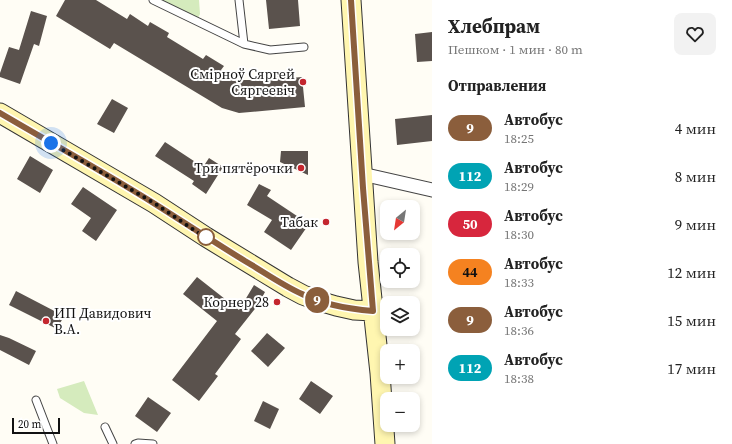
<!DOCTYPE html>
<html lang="ru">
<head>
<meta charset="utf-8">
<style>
	body { margin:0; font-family:"Source Serif 4",serif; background:#f2f2f2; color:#222; height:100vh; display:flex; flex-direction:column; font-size:15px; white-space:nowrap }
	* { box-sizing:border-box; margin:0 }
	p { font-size:13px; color:#767676 }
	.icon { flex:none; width:22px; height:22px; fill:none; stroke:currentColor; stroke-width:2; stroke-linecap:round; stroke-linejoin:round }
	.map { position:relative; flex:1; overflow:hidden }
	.sheet { display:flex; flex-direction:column; background:#fff; width:300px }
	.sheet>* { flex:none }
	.badge { padding:0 8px; border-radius:13px; font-size:14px; line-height:26px }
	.needle { width:26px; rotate:210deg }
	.tools { position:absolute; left:380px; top:200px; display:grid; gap:8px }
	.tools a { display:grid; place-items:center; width:40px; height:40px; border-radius:8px; background:#fff; box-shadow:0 2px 6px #0003; font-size:20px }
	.scale { position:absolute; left:12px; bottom:10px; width:48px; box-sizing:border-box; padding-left:4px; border:2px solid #111; border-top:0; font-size:11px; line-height:14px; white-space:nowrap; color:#111; -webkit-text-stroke:3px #fff; paint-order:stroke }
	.you { position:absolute; width:20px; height:20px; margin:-10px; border:3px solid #fff; border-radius:50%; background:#1a73e8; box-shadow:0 0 0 6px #1a73e833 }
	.map>.badge { position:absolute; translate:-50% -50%; box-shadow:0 0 0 2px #fff }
	h2 { padding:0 16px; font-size:15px; line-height:36px }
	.round { display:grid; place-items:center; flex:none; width:42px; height:42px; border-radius:8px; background:#f2f2f2 }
	.overview { display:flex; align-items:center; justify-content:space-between; height:68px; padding:0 16px }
	h1 { font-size:19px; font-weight:700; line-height:30px }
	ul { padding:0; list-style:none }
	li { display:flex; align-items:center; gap:12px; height:48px; padding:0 16px }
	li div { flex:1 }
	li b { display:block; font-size:15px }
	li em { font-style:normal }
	li .badge { min-width:44px; font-weight:700; text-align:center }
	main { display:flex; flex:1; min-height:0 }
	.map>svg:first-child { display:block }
	.green { fill:#d5ebbd }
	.building { fill:#5a524d }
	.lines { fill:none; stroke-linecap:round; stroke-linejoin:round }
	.service-casing { stroke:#444; stroke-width:9 }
	.minor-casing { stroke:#444; stroke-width:15 }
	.secondary-casing { stroke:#333; stroke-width:21 }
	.service { stroke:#fff; stroke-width:7 }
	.minor { stroke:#fff; stroke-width:13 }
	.secondary { stroke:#fff6b0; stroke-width:19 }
	.line-casing { stroke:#fff; stroke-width:9 }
	.line { stroke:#8b5e3c; stroke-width:6 }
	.walk { stroke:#111; stroke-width:4; stroke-dasharray:0 7.2 }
	.poi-dot { fill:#c4262e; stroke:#fff; stroke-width:1.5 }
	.stop-dot { fill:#fff; stroke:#8b5e3c; stroke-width:2 }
	.labels { text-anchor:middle; stroke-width:4; stroke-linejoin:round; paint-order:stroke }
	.poi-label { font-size:14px; fill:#111; stroke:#fff; text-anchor:end }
</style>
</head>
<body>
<main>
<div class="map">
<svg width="432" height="444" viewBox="0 0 432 444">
	<rect width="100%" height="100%" fill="#fffdf5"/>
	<!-- green -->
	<path class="green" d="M 153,0 L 199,0 L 200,14 L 198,18 Z
		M 84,381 L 98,415 L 84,413 L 60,398 L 57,389 Z"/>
	<!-- building -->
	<path class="building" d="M 65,0 L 96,0 L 127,19 L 130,14 L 148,26 L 150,22 L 169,33 L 167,37 L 203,59 L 206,55 L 224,66 L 221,70 L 237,80 L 258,80 L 258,75 L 279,73 L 279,79 L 302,77 L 305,107 L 239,113 L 222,108 L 114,43 L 110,49 L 56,16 Z
		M 266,0 L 298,0 L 300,26 L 269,29 Z
		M 31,11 L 47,16 L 39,46 L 34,44 L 20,84 L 0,77 L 0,73 L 9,47 L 19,50 Z
		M 432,32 L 432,61 L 417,62 L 415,34 Z
		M 112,99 L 128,108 L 114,133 L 97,124 Z
		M 432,115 L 432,141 L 397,145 L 395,119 Z
		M 165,142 L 203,167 L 209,158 L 223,167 L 206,194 L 192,184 L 194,181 L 155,156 Z
		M 281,151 L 308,151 L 308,175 L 280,162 Z
		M 30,156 L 53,170 L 40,193 L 17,179 Z
		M 259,184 L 271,190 L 267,196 L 309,224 L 291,250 L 264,232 L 272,220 L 247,205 Z
		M 83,187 L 117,210 L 96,241 L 82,231 L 91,218 L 71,204 Z
		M 197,277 L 239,310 L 254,285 L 265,292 L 258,305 L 235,334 L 241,339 L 215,374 L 218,376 L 199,401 L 172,380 L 217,321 L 183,294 Z
		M 16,291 L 64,316 L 57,329 L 9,305 Z
		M 267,333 L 285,348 L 268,367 L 251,351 Z
		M 0,335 L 9,338 L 36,351 L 29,365 L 0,350 Z
		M 311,381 L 333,396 L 320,414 L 299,399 Z
		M 148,397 L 171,413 L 157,432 L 135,416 Z
		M 263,401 L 279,409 L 270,429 L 254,421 Z"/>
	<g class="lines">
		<!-- service casing -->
		<g class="service-casing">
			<path id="service" d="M 153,0 L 244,44 L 239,0
				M 244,44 L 270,50 L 304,47
				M 36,400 L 53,444
				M 105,427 L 113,444
				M 135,444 L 138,443 L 153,444"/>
		</g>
		<!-- minor casing -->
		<g class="minor-casing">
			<path id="minor" d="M 362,174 L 432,190"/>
		</g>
		<!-- secondary casing -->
		<g class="secondary-casing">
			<path id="secondary" d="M 351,0 L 368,262 L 380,373 L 385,444
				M 0,113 L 154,203 L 206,237 L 288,287 L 303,295 L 319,301 L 336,306 L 354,310 L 373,311"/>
		</g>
		<!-- service -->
		<use href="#service" class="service"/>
		<!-- minor -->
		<use href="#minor" class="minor"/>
		<!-- secondary -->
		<use href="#secondary" class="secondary"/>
	</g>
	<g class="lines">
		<!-- line casing -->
		<g class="line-casing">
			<path id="line" d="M 0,113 C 51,143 104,172 155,204 C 185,223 214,242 245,261 C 264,272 282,285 302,294 C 324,305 349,309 373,311 L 363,188 L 351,0"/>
		</g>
		<!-- line -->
		<use href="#line" class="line"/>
		<!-- walk -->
		<path class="walk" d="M 51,143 L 154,203 L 206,238 L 206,237"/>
	</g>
	<!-- markers -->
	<g class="poi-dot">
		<circle cx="303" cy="82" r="4"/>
		<circle cx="301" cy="168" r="4"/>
		<circle cx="326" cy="222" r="4"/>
		<circle cx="277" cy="302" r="4"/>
		<circle cx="46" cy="321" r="4"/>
	</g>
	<circle class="stop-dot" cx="206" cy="237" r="8"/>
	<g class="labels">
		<!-- poi labels -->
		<g class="poi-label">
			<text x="295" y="79">Смірноў Сяргей<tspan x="295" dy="16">Сяргеевіч</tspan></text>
			<text x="293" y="173">Три пятёрочки</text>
			<text x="318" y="227">Табак</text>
			<text x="269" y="307">Корнер 28</text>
			<text x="54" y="318" text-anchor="start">ИП Давидович<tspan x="54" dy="16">В.А.</tspan></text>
		</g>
	</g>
</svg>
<div class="tools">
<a><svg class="needle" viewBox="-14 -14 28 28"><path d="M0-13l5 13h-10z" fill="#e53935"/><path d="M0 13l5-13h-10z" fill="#767676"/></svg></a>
<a><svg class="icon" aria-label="locate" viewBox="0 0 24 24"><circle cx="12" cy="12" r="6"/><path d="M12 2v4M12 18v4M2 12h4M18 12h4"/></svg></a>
<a><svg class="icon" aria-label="layers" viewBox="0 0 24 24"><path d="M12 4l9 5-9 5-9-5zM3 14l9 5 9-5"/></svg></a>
<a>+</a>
<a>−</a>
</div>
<div class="scale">20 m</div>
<div class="you" style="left:51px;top:143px"></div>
<b class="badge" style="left:317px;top:300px;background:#8b5e3c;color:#fff">9</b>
</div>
<section class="sheet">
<div class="overview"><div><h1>Хлебпрам</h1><p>Пешком · 1 мин · 80 m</p></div><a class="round"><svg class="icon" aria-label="heart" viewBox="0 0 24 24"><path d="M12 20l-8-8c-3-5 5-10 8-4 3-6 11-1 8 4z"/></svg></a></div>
<h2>Отправления</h2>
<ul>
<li><span class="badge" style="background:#8b5e3c;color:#fff">9</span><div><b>Автобус</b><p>18:25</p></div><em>4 мин</em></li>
<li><span class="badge" style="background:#00a3b4;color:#fff">112</span><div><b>Автобус</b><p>18:29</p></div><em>8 мин</em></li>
<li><span class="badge" style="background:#d7263d;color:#fff">50</span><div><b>Автобус</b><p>18:30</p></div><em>9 мин</em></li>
<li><span class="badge" style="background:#f58220;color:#111">44</span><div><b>Автобус</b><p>18:33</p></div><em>12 мин</em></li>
<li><span class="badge" style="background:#8b5e3c;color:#fff">9</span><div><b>Автобус</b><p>18:36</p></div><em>15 мин</em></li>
<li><span class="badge" style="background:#00a3b4;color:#fff">112</span><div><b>Автобус</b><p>18:38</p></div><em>17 мин</em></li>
</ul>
</section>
</main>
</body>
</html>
